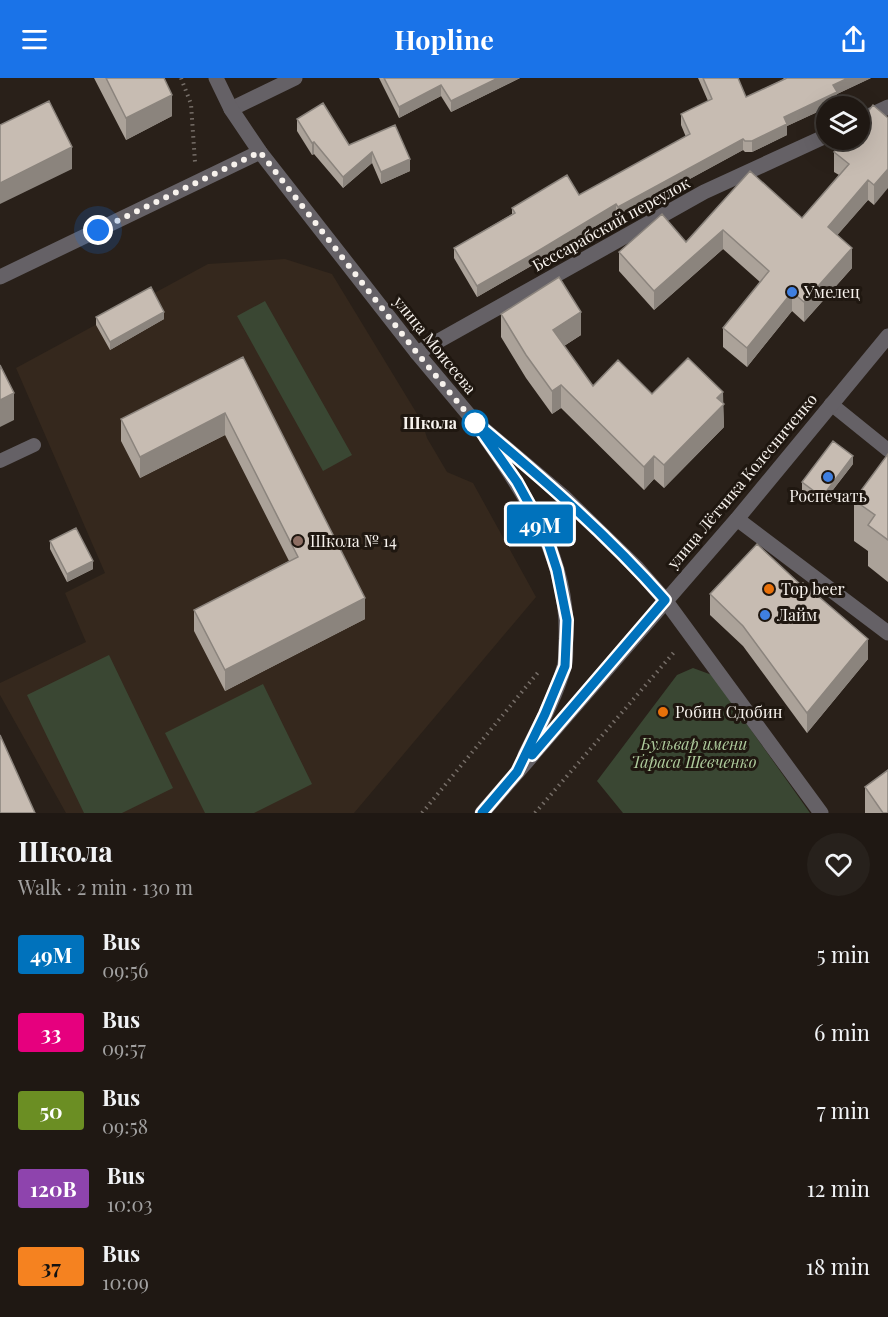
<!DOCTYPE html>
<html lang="en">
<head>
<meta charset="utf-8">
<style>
	body { margin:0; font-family:"Playfair Display",serif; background:#27211c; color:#f1f3f6; height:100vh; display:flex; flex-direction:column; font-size:22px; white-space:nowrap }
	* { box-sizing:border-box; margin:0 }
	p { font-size:20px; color:#a1a0a0 }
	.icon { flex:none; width:33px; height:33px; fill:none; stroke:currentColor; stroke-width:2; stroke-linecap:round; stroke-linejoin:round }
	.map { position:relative; height:735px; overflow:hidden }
	.sheet { display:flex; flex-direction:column; background:#1f1813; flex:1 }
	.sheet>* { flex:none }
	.badge { padding:0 12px; border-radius:4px; font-size:21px; line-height:39px }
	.controls { position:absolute; left:816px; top:18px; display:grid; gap:12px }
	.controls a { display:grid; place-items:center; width:54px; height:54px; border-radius:50%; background:#1f1813; box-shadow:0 6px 24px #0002,0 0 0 2px #3c3733; font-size:30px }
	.you { position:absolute; width:30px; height:30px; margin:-15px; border:4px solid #fff; border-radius:50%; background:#1a73e8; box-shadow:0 0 0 9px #1a73e833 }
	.map>.badge { position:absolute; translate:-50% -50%; box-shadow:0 0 0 3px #fff }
	.round { display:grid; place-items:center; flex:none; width:63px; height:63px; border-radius:32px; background:#27211c }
	.head { display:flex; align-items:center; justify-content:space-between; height:102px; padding:0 18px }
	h1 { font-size:28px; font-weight:700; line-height:45px }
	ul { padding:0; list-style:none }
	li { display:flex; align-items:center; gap:18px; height:78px; padding:0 18px }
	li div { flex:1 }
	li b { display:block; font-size:22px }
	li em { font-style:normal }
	li .badge { min-width:66px; font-weight:700; text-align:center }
	header { display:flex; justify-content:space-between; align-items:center; height:78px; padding:0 18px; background:#1a73e8; color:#fff; font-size:27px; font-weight:700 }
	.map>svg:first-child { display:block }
	.built { fill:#35281d }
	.green { fill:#3a4733 }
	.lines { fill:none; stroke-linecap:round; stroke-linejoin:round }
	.path { stroke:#766e68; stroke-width:4; stroke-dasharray:1.5 4.5; stroke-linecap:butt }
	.service { stroke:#656166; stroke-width:14 }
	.minor { stroke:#656166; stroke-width:15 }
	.tertiary { stroke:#656166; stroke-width:15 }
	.wall { fill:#aba299 }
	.shaded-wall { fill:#8b847d }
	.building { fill:#c7bcb2; stroke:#8b847d; stroke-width:1.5 }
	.line-casing { stroke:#fff; stroke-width:14 }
	.line { stroke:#0072bc; stroke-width:9 }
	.walk { stroke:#f7f2ed; stroke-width:6; stroke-dasharray:0 10.8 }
	.shop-dot { fill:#3f7fe0; stroke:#1f1710; stroke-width:2 }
	.stop-dot { fill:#fff; stroke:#0072bc; stroke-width:3 }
	.education-dot { fill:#8d6e63; stroke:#1f1710; stroke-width:2 }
	.food-dot { fill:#e8710a; stroke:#1f1710; stroke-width:2 }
	.labels { text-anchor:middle; stroke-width:6; stroke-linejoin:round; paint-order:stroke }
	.street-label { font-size:16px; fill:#f7f2ed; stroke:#1f1710 }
	.poi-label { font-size:16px; fill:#f7f2ed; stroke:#1f1710; text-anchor:start }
	.stop-label { font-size:16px; font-weight:bold; fill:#f7f2ed; stroke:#1f1710; text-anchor:end }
	.park-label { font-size:16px; font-style:italic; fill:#aecb9c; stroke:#1f1710 }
</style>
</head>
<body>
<header><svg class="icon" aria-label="menu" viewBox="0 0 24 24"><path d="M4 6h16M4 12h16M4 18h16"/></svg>Hopline<svg class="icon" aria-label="share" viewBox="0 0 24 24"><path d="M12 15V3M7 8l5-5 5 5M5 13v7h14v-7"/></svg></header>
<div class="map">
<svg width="888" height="735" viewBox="0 0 888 735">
	<rect width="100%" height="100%" fill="#292019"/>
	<!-- built -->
	<path class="built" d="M 285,181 L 332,196 L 422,344 L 427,360 L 447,394 L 473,405 L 536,519 L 354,735 L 66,735 L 0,617 L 0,605 L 86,564 L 65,515 L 105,495 L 16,290 L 208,186 Z"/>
	<!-- green -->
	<path class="green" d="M 265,223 L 352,377 L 323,393 L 237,238 Z
		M 109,577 L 173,710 L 122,735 L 84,735 L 27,617 Z
		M 693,590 L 712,597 L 810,735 L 623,735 L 597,703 L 677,597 Z
		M 263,606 L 312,706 L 254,735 L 205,735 L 165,655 Z"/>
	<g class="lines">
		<!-- path -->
		<path class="path" d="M 181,0 L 191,26 L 195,84
			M 422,735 L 540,592
			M 535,735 L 676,572"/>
		<!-- service -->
		<path class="service" d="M 831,326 L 888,372
			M 0,383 L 34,367"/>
		<!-- minor -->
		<path class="minor" d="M 231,31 L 295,0
			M 860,42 L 888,29
			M 0,199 L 260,74
			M 417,275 L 704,114 L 826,58
			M 665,522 L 821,735"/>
		<!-- tertiary -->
		<path class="tertiary" d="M 216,0 L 231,31 L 260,74 L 417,275 L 474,343 L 563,418 L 637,490 L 665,522
			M 486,360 C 529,421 569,484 566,561 C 565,570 567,580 564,589 C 557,616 538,651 525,677
			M 737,441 L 888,555
			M 482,735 L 737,441 L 888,258"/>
	</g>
	<!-- wall -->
	<path class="wall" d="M 94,0 L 164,0 L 172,38 L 126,62 Z
		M 379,0 L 520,0 L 451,34 L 441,18 L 399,40 Z
		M 698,0 L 738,0 L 746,19 L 784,1 L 783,0 L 871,0 L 837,16 L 837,25 L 829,28 L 826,28 L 826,30 L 787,48 L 787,57 L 752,74 L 745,74 L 743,72 L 618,140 L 616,136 L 538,184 L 477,219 L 454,180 L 454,170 L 512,136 L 512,130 L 579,117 L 686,59 L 681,47 L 681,36 L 708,23 Z
		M 888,40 L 874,127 L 868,122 L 837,157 L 852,190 L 804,244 L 792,233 L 747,289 L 723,269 L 723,250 L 760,204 L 723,171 L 654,232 L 619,193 L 619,174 L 686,164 L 750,93 L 802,140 L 839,97 L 834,94 L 834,74 Z
		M 297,41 L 349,67 L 395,47 L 410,93 L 381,106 L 372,85 L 343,110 L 314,76 L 312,77 L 297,53 Z
		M 501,236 L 581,257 L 564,268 L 593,308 L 723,326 L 724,349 L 664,410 L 654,401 L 644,412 L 561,330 L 552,336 L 526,300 L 501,259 Z
		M 96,239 L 164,241 L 110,272 L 96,247 Z
		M 243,279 L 365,541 L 225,613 L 194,553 L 194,532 L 289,483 L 225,357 L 140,400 L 121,363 L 121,341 Z
		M 888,376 L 888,504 L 868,488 L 868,473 L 854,463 L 854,422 Z
		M 853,386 L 822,426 L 802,412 L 802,404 Z
		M 50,463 L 93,491 L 67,504 L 50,471 Z
		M 710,516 L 868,581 L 807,655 L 743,568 L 710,537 Z
		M 865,709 L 888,735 L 865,735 Z"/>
	<!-- shaded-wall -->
	<path class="shaded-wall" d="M 498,0 L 520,0 L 451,34 L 451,23 Z
		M 848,0 L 871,0 L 837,16 L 837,25 L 829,28 L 826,28 L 826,30 L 787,48 L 787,57 L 752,74 L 752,63 L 784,39 L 833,7 Z
		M 441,7 L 441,18 L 399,40 L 399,29 Z
		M 172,17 L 172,38 L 126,62 L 126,40 Z
		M 743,61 L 743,72 L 618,140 L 618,129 Z
		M 314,64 L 314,76 L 312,77 L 312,65 Z
		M 72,69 L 72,91 L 0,126 L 0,105 Z
		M 372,74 L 372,85 L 343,110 L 343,99 Z
		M 410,81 L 410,93 L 381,106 L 381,94 Z
		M 888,91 L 888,110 L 874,127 L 874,107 Z
		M 868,102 L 868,122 L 828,168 L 828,149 Z
		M 616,126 L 616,136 L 538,184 L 477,219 L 477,208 Z
		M 723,152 L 723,171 L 654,232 L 654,213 Z
		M 852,170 L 852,190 L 804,244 L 804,224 Z
		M 792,214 L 792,233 L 747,289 L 747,270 Z
		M 164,234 L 164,241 L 110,272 L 110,264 Z
		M 581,234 L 581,257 L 553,275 L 553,252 Z
		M 561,307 L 561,330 L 552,336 L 552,313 Z
		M 723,314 L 724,349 L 664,410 L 664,387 L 717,320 Z
		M 14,315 L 14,342 L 0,349 L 0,322 Z
		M 225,335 L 225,357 L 140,400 L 140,379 Z
		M 654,378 L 654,401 L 644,412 L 644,389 Z
		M 853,378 L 853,386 L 822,426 L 822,419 Z
		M 93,483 L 93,491 L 67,504 L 67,496 Z
		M 365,520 L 365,541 L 225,613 L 225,592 Z
		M 868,561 L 868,581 L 807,655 L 807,635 Z"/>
	<!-- building -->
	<path class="building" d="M 106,0 L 164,0 L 172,17 L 126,40 Z
		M 384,0 L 498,0 L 451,23 L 441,7 L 399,29 Z
		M 703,0 L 738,0 L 746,19 L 787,0 L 848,0 L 833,7 L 837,14 L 784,39 L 787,46 L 752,63 L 745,63 L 743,61 L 618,129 L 616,126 L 538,173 L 477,208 L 454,170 L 515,135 L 512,130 L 567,97 L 579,117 L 690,56 L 681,36 L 712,21 Z
		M 49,23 L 72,69 L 0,105 L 0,47 Z
		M 323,25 L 349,67 L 395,47 L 410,81 L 381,94 L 372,74 L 343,99 L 314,64 L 312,65 L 297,41 Z
		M 873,27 L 888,40 L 888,91 L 874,107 L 868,102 L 828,149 L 852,170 L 804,224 L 792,214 L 747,270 L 723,250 L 769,193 L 723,152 L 654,213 L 619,174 L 662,136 L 686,164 L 750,93 L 802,140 L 849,86 L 834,74 L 845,62 L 860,62 L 860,44 Z
		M 559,199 L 581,234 L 553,252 L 593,308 L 618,282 L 652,316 L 688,280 L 723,314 L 717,320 L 724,326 L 664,387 L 654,378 L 644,389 L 561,307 L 552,313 L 526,277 L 501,236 Z
		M 151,209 L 164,234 L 110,264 L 96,239 Z
		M 243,279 L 365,520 L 225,592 L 194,532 L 298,479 L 225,335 L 140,379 L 121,341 Z
		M 0,287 L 14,315 L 0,322 Z
		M 833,363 L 853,378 L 822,419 L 802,404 Z
		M 888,376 L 888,462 L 868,447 L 875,437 L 854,422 Z
		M 76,450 L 93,483 L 67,496 L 50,463 Z
		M 757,466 L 801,507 L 803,505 L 868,561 L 807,635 L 743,548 L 710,516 Z
		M 0,657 L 35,735 L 0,735 Z
		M 888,692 L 888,735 L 883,735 L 865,709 Z"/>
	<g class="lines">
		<!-- line casing -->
		<g class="line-casing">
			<path id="line" d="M 482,735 L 517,694 L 545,636 L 565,588 L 567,542 L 557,492 L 545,455 L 517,404 L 474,343 C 542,400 607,456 665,522 L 532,677"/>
		</g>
		<!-- line -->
		<use href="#line" class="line"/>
		<!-- walk -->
		<path class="walk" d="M 98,152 L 260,74 L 417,275 L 475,345"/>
	</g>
	<!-- markers -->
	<g class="shop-dot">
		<circle cx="792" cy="214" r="6"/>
		<circle cx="828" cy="399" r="6"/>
		<circle cx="765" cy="537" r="6"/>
	</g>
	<circle class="stop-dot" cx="475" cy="345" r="12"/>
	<circle class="education-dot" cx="298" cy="463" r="6"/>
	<g class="food-dot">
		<circle cx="769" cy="511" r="6"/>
		<circle cx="663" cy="634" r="6"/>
	</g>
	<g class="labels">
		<!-- street labels -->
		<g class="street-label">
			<text transform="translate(611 146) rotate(-29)" y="6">Бессарабский переулок</text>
			<text transform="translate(435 267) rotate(51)" y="6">улица Моисеева</text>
			<text transform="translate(742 403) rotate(-50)" y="6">улица Лётчика Колесниченко</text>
		</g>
		<!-- poi labels -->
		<g class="poi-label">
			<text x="804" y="220">Умелец</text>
			<text x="828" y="424" text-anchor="middle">Роспечать</text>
			<text x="310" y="469">Школа № 14</text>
			<text x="781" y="517">Top beer</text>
			<text x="777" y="543">Лайм</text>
			<text x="675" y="640">Робин Сдобин</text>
		</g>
		<!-- stop labels -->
		<g class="stop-label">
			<text x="457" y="351">Школа</text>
		</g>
		<!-- park labels -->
		<g class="park-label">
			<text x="694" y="672">Бульвар имени<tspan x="694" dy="18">Тараса Шевченко</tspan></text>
		</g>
	</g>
</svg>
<div class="controls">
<a><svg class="icon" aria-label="layers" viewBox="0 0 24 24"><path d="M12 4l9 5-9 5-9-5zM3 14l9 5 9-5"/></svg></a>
</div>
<div class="you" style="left:98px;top:152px"></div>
<b class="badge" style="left:540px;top:446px;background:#0072bc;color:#fff">49М</b>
</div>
<section class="sheet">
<div class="head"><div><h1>Школа</h1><p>Walk · 2 min · 130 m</p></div><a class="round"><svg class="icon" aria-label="heart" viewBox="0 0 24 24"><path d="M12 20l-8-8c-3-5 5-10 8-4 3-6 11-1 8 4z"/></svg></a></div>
<ul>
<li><span class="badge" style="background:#0072bc;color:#fff">49М</span><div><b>Bus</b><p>09:56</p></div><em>5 min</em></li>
<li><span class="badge" style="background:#e6007e;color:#fff">33</span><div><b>Bus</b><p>09:57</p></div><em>6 min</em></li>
<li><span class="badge" style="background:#6b8e23;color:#fff">50</span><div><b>Bus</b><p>09:58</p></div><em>7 min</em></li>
<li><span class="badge" style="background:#8e44ad;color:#fff">120В</span><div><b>Bus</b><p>10:03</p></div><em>12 min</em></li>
<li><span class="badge" style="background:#f58220;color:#111">37</span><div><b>Bus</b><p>10:09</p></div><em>18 min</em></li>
</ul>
</section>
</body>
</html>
